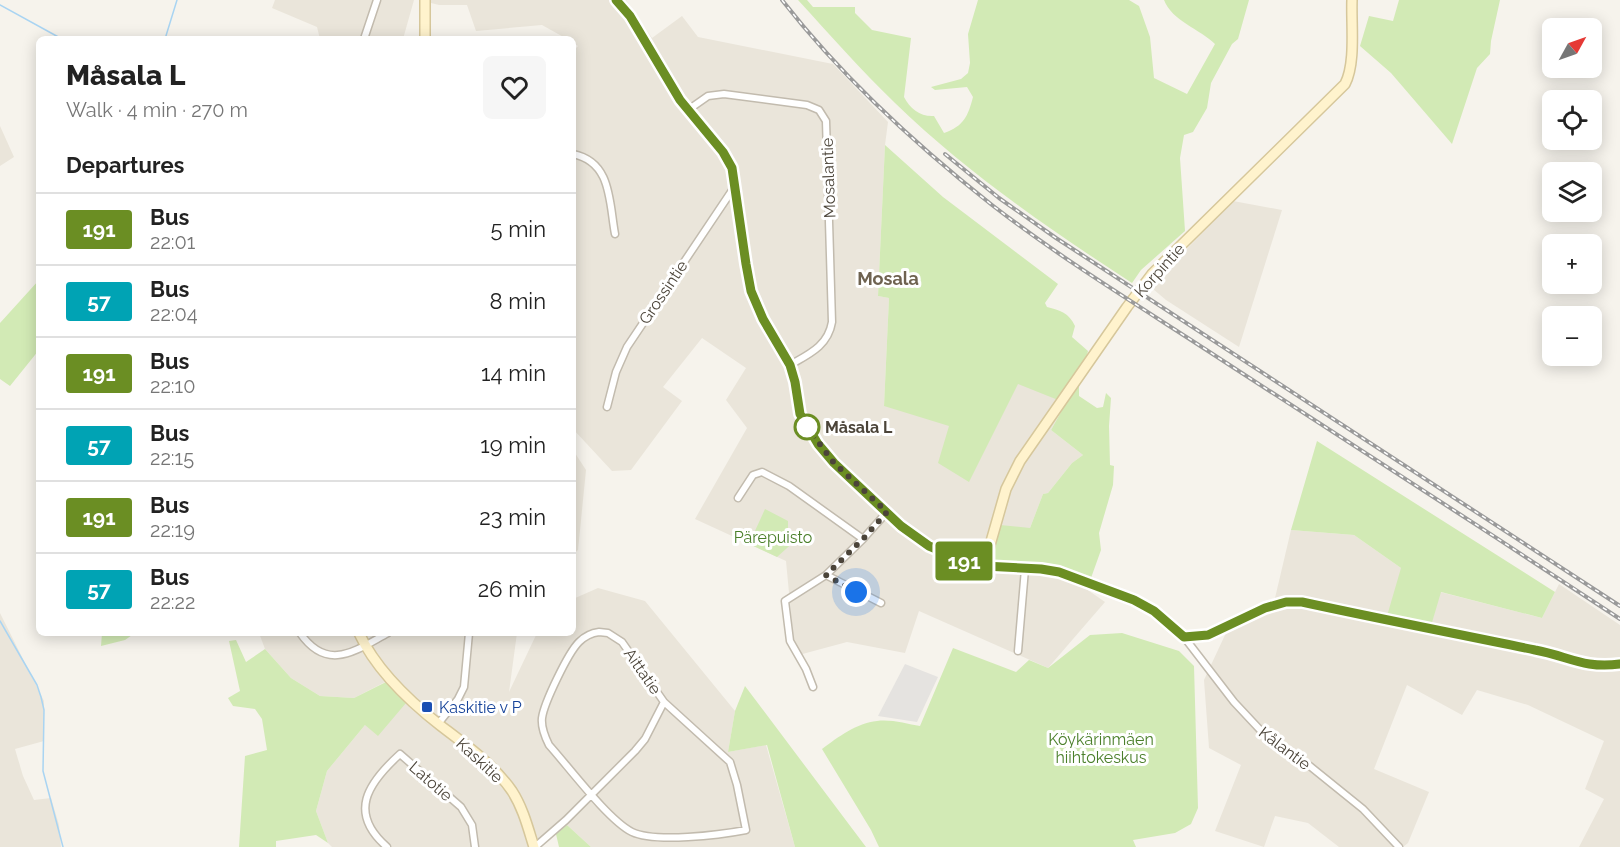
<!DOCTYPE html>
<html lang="en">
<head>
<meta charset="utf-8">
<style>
	body { margin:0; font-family:Raleway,sans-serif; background:#f6f6f6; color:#222; height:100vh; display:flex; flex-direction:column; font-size:22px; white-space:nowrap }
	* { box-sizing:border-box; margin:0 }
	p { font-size:20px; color:#767676 }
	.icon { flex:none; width:33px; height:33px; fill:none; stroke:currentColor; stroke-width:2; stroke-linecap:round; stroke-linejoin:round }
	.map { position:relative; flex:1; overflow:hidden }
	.drawer { position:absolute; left:36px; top:36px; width:540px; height:600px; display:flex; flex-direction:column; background:#fff; border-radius:9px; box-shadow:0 3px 15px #0003 }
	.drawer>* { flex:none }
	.badge { padding:0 12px; border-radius:4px; font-size:21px; line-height:39px }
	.needle { width:39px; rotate:50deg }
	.tools { position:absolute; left:1542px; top:18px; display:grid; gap:12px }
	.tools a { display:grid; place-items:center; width:60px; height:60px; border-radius:9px; background:#fff; box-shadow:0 3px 15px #0003; font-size:30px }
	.you { position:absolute; width:30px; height:30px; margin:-15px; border:4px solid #fff; border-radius:50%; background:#1a73e8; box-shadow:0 0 0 9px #1a73e833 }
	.map>.badge { position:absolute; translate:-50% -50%; box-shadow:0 0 0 3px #fff }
	h2 { padding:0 30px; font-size:22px; line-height:54px }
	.round { display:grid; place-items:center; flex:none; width:63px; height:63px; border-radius:9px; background:#f6f6f6 }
	.headline { display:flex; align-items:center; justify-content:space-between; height:102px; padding:0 30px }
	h1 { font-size:28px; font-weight:800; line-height:45px }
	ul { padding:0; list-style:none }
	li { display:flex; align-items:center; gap:18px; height:72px; padding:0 30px; border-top:2px solid #e0e0e0 }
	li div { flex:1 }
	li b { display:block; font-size:22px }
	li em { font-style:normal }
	li .badge { min-width:66px; font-weight:700; text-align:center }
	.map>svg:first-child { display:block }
	.residential { fill:#eae5da }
	.green { fill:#d2eab5 }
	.parking { fill:#e5e3e0 }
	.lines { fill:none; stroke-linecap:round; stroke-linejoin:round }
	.stream { stroke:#a9d4f2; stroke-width:1.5 }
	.street-casing { stroke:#c2bbae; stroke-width:9 }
	.secondary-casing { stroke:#d6c79b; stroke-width:12 }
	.street { stroke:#fff; stroke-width:6 }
	.secondary { stroke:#fff3cd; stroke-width:9 }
	.rail-casing { stroke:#9a9a9a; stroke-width:4 }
	.rail { stroke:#fff; stroke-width:1.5; stroke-dasharray:4.5; stroke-linecap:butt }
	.line-casing { stroke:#fff; stroke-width:14 }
	.line { stroke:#6b8e23; stroke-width:9 }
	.walk { stroke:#4b4439; stroke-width:6; stroke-dasharray:0 10.8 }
	.stop-dot { fill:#fff; stroke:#6b8e23; stroke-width:3 }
	.transit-dot { fill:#1a4fb4; stroke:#fff; stroke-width:2 }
	.labels { text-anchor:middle; stroke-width:6; stroke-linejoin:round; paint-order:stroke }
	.street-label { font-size:16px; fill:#4b4439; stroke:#fff }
	.stop-label { font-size:16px; font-weight:bold; fill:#4b4439; stroke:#fff; text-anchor:start }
	.park-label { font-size:16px; fill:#4a7f2a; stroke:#fff }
	.transit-label { font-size:16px; fill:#164399; stroke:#fff; text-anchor:start }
	.neighbourhood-label { font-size:18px; font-weight:bold; fill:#6e6250; stroke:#fff }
</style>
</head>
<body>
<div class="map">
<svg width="1620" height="847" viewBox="0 0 1620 847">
	<rect width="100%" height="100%" fill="#f6f3ec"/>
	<!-- residential -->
	<path class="residential" d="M 275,0 L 414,0 L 403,39 L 320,39 L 317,27 L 272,8 Z
		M 419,0 L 626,0 L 652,38 L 682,16 L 698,37 L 833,64 L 888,122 L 885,145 L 878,296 L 889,298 L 884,406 L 1019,383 L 1066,403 L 1051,430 L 1083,455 L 1072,463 L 1048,493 L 1043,494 L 1030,528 L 1059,570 L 1105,602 L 1048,668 L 919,611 L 905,653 L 847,642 L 795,656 L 786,561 L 695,519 L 747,428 L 726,400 L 746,368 L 702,338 L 663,387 L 682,401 L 631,470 L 612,471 L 573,429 L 573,51 L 578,46 L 573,43 L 573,39 L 567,39 L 542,25 L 476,31 L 467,5 L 439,5 Z
		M 0,126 L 14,157 L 0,166 Z
		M 1233,201 L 1282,210 L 1239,347 L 1166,300 L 1153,289 L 1181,255 Z
		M 573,450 L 586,470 L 578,550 L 573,554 Z
		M 1291,530 L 1354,535 L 1401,568 L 1431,625 L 1440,592 L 1542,618 L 1559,584 L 1620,625 L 1620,847 L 1579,847 L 1604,799 L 1585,789 L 1604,741 L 1528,705 L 1477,690 L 1462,715 L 1407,685 L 1374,769 L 1429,792 L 1408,843 L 1403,847 L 1339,847 L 1308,823 L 1275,816 L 1264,847 L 1215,831 L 1241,765 L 1209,748 L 1204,680 L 1232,620 L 1275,598 Z
		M 598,588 L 645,601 L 735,711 L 728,752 L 766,745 L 795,847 L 591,847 L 567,825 L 539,847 L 332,847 L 328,843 L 316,811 L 327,771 L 365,725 L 385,682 L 354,698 L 320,696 L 291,678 L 265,649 L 259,633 L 517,633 L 509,692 L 537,633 L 573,633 L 573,599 Z
		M 0,613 L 44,701 L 44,741 L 15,749 L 23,776 L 34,800 L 51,798 L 59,825 L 61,847 L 0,847 Z"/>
	<!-- green -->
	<path class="green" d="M 798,0 L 807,0 L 813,7 L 855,7 L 855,13 L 872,30 L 911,38 L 904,97 C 910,109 921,117 934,116 L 944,133 C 964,126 968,116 973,97 L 967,87 L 935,90 L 931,87 L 961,79 L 968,73 L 970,63 L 968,34 L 978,0 L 1129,0 L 1139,6 L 1150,37 L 1154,78 L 1187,94 L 1215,44 C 1200,29 1172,21 1164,0 L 1249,0 L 1238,39 L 1232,44 L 1211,83 L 1207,108 L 1193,132 L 1184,135 L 1180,158 L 1185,231 L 1141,270 L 1132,283 C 1049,229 966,172 895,103 C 861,70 830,35 798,0 Z
		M 1399,0 L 1500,0 L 1491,41 L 1490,54 L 1477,68 L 1452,144 L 1391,73 L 1360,46 L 1369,16 L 1393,21 Z
		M 885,145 L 943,197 L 1058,284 L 1045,303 L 1047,307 C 1060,310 1069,313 1075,326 L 1072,337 L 1088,351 L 1087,355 L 1058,400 L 1018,384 L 969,482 L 938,463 L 949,426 L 884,406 L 889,298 L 878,296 Z
		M 39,280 L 39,350 L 10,386 L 0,379 L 0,323 Z
		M 1079,385 L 1079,396 L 1097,408 L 1103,407 L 1106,393 L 1111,398 L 1109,426 L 1110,465 L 1114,466 L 1113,485 L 1099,533 L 1101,550 L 1091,578 C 1053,565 1030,565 990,564 L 1000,525 L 1030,528 L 1043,494 L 1048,493 L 1072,463 L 1083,455 L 1051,430 L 1066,403 Z
		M 1317,441 L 1555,592 L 1542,618 L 1441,592 L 1431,626 L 1387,616 L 1401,568 L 1354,535 L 1291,530 Z
		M 765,509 L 788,521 L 788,529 L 796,540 L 777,557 L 749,544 Z
		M 102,633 L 135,633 L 125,640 L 101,646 Z
		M 1122,633 L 1179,651 L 1194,666 L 1198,808 L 1191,824 L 1175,833 L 1133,840 L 1136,847 L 879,847 L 871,830 L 822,749 C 838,737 857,723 877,721 C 891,719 907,724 920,726 L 953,648 L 1016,672 L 1029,660 L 1048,668 L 1090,635 Z
		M 236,640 L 246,662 L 265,649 L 291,678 L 320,696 L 354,698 L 386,682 L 406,703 L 378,736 L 365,725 L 327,771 L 316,811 L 328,843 L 316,835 L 276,841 L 276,847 L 239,847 L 245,756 L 267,750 L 262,719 L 255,709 L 233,706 L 228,698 L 240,691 L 229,641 Z
		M 745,686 L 866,847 L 795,847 L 767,745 L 728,752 L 735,711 Z
		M 567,825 L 591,847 L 559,847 L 556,834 Z"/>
	<!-- parking -->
	<path class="parking" d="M 905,664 L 938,677 L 917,722 L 878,716 Z"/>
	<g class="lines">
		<!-- stream -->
		<path class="stream" d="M 0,5 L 62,39
			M 165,39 L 177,0
			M 0,621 L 37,685 L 41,697 L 44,710 L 43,771 L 63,847"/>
		<!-- street casing -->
		<g class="street-casing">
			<path id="street" d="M 364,39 L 377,0
				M 688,110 L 708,96 L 724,94 L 807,105 L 819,110 L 826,121 L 832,322 C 828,346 809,354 790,365
				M 573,154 C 612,162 609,202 615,234
				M 607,407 L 616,372 L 627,347 L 735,186
				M 738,498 L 753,475 L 762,472 L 789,486 L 863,539
				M 826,575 L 881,603
				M 599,632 L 608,633 L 622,642 L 664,702 L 730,762 L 737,785 L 746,830 C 720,835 655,843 632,832 C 608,820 568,766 549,745 C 545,737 541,727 542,718 C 544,703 568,653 579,642 C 585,636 591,633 599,632 Z
				M 300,633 C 328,673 356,650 388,633
				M 1184,637 L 1234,702 L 1263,733 L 1311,767 L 1363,809 L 1399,847
				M 1018,651 L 1025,569
				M 813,687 L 806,669 L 790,641 L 785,601 L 826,575 L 863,539 L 887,512
				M 438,724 L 458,699 L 464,687 L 469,633
				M 387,847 C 348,813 367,784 400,754 L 461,807 L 472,825 L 475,847
				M 535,847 L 566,820 L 635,751 L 645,739 L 664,702"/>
		</g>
		<!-- secondary casing -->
		<g class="secondary-casing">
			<path id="secondary" d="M 425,0 L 425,39
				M 616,0 L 630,16 L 680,100 L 723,152 L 732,168 L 746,264 L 751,291 L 763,319 L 790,365 L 795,382 L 800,414 L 818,444 L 834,463 L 901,526 L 929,545 L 962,560 L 984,566 L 1041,569 L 1059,572 L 1133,600 L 1154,611 L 1184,637 L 1208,635 L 1265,608 L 1286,602 L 1302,602 C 1380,619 1458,634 1535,650 C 1567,656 1586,669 1620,664
				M 984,566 L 1006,489 L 1020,461 L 1127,307 L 1152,274 L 1345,84 C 1356,63 1351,24 1352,0
				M 359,633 C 376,670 409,701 441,726 C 466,745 494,765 512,791 C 523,808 528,828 534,847"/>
		</g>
		<!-- street -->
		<use href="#street" class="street"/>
		<!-- secondary -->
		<use href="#secondary" class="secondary"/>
		<!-- rail casing -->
		<g class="rail-casing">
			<path id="rail" d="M 782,0 C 842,77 916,145 992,205 C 1067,263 1149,312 1228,364 C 1359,449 1490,533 1620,619
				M 945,154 L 999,198 L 1056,238 L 1620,606"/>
		</g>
		<!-- rail -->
		<use href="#rail" class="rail"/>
	</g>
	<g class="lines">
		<!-- line casing -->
		<g class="line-casing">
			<path id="line" d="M 616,0 L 630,16 L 680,100 L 723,152 L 732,168 L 746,264 L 751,291 L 763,319 L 790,365 L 795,382 L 800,414 L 818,444 L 834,463 L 901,526 L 929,546 L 962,560 L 984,566 L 1041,569 L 1059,572 L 1134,600 L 1154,611 L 1184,637 L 1208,635 L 1265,608 L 1286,602 L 1302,602 C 1380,619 1458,634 1535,650 C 1568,656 1584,669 1620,664"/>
		</g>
		<!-- line -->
		<use href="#line" class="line"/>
		<!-- walk -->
		<path class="walk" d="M 807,427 L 834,463 L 887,512 L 863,539 L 826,575 L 856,592"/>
	</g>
	<!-- markers -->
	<circle class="stop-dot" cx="807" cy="427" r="12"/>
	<rect class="transit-dot" x="421" y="701" width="12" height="12" rx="3"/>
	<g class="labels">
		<!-- street labels -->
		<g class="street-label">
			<text transform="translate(828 178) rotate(-92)" y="6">Mosalantie</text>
			<text transform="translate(1159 270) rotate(-48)" y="6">Korpintie</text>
			<text transform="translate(663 292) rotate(-56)" y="6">Grossintie</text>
			<text transform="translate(643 671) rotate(55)" y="6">Aittatie</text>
			<text transform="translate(1285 748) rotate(37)" y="6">Kålantie</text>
			<text transform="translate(480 760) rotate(43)" y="6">Kaskitie</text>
			<text transform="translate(431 781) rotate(41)" y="6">Latotie</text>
		</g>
		<!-- stop labels -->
		<g class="stop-label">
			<text x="825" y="433">Måsala L</text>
		</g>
		<!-- park labels -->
		<g class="park-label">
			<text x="773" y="543">Pärepuisto</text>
			<text x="1101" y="745">Köykärinmäen<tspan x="1101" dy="18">hiihtokeskus</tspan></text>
		</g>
		<!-- transit labels -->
		<g class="transit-label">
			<text x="439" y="713">Kaskitie v P</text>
		</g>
		<!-- neighbourhood labels -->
		<g class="neighbourhood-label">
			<text x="888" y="285">Mosala</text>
		</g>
	</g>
</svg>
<div class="tools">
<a><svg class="needle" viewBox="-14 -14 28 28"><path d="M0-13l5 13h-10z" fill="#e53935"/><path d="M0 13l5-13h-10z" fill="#767676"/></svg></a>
<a><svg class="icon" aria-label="locate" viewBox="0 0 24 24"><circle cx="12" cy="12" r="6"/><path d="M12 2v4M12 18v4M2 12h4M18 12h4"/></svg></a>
<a><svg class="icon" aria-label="layers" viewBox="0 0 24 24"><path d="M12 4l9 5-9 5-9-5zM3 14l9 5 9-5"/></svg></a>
<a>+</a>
<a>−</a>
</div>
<div class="you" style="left:856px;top:592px"></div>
<b class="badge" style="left:964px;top:561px;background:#6b8e23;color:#fff">191</b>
<section class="drawer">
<div class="headline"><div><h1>Måsala L</h1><p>Walk · 4 min · 270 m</p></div><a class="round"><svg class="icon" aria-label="heart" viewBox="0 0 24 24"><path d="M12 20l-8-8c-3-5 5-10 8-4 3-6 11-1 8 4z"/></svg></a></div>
<h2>Departures</h2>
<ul>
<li><span class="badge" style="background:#6b8e23;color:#fff">191</span><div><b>Bus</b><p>22:01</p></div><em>5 min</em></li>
<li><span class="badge" style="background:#00a3b4;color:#fff">57</span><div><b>Bus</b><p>22:04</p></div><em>8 min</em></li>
<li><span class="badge" style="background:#6b8e23;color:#fff">191</span><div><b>Bus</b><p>22:10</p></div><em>14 min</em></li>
<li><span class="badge" style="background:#00a3b4;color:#fff">57</span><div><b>Bus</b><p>22:15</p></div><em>19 min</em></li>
<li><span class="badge" style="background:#6b8e23;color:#fff">191</span><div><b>Bus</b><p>22:19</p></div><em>23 min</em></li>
<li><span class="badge" style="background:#00a3b4;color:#fff">57</span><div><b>Bus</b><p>22:22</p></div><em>26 min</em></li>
</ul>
</section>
</div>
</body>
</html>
